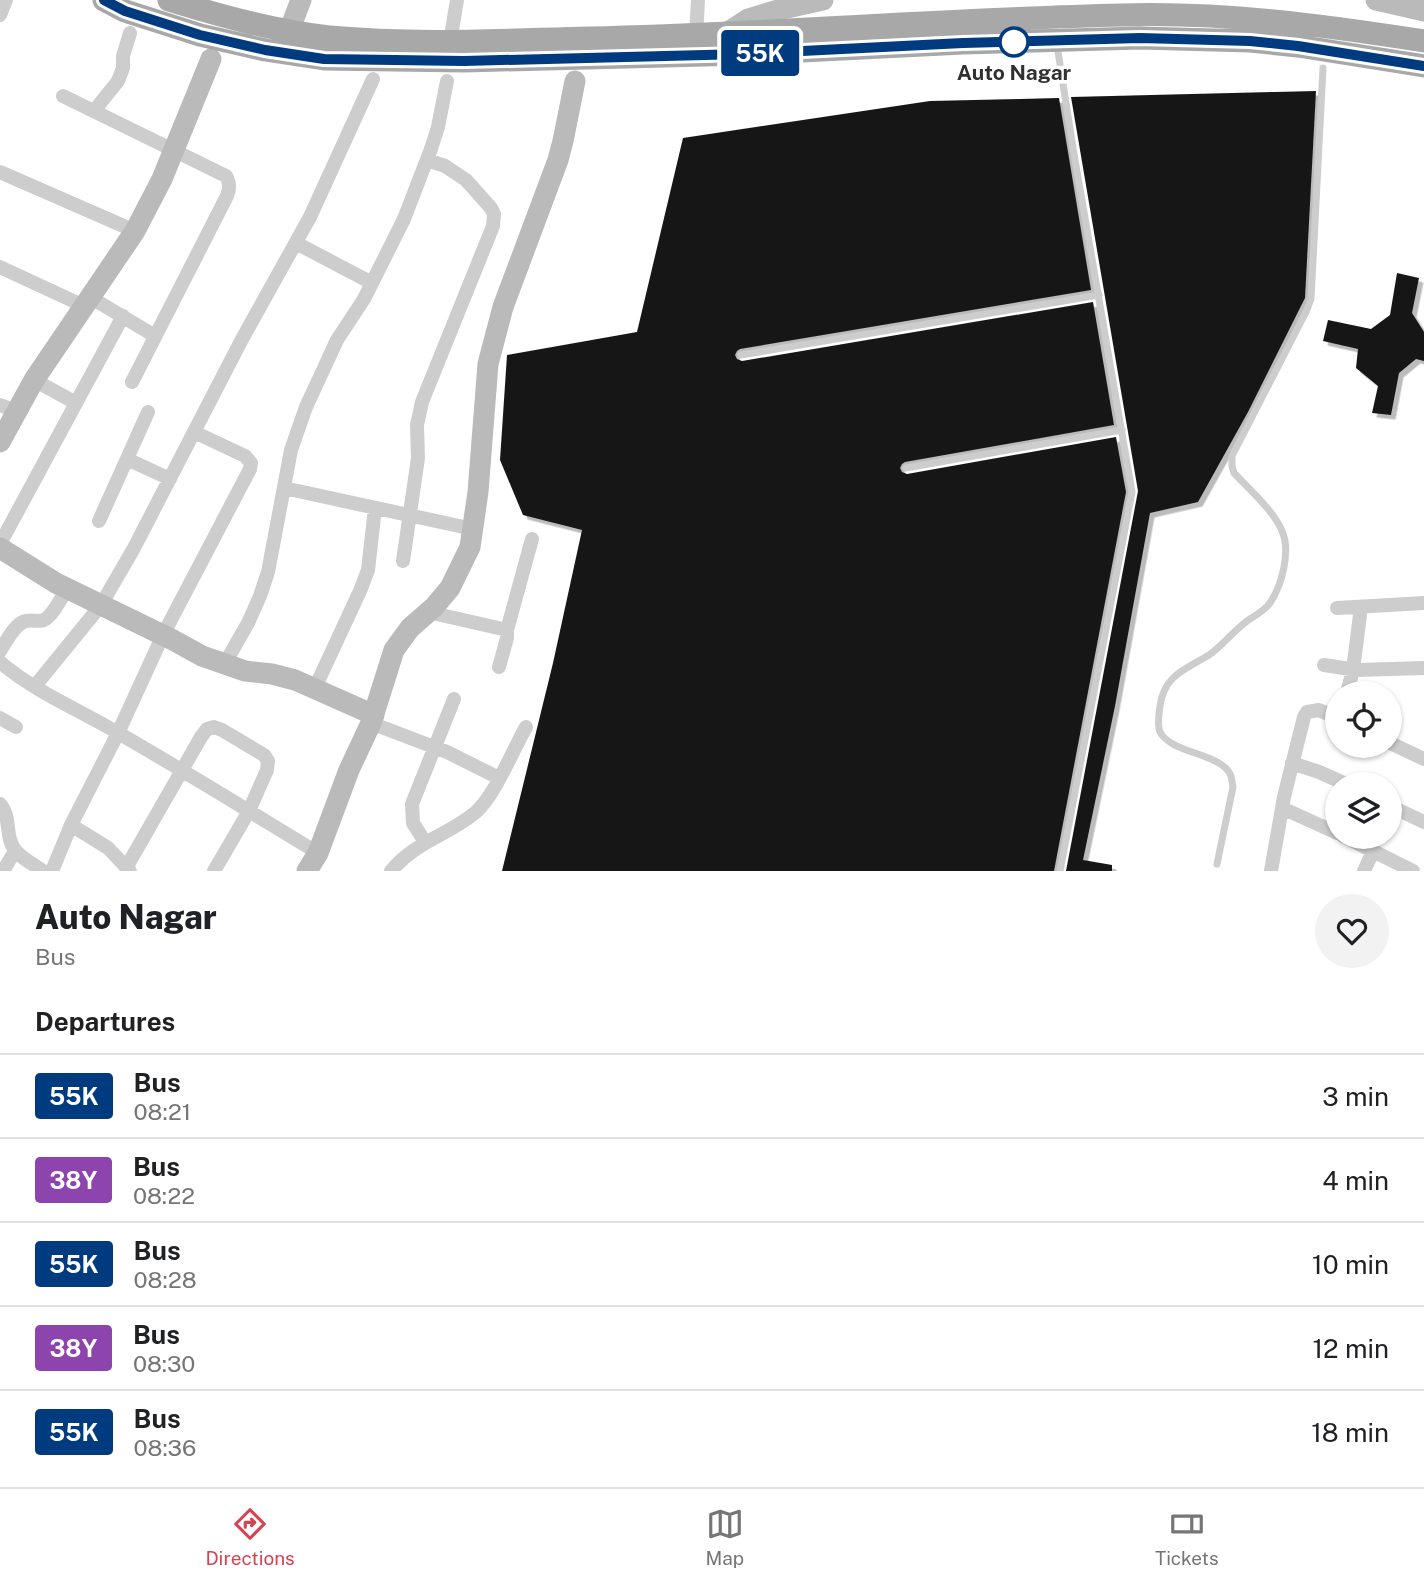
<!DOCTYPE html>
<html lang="en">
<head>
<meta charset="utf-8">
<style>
	body { margin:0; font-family:"Public Sans",sans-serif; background:#f2f2f2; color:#202124; height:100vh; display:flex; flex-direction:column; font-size:26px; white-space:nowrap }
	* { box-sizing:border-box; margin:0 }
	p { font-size:23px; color:#757577 }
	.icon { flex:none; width:38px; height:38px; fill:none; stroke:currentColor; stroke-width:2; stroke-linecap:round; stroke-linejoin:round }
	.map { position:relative; height:871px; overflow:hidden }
	.drawer { display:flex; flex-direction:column; background:#fff; flex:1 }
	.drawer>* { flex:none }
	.badge { padding:0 14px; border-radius:5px; font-size:24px; line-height:46px }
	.controls { position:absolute; left:1325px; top:681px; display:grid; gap:14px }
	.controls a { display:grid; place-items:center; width:77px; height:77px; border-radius:50%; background:#fff; box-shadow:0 2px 5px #0004; font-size:35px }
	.map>.badge { position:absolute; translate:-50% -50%; box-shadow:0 0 0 4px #fff }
	h2 { padding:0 35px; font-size:26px; line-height:63px }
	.round { display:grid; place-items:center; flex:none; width:74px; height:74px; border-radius:37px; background:#f2f2f2 }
	.head { display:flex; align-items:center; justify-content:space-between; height:119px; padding:0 35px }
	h1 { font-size:33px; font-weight:800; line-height:52px }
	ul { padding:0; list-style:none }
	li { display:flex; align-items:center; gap:21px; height:84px; padding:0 35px; border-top:2px solid #e0e0e0 }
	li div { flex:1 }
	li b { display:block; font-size:26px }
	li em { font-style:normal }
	li .badge { min-width:77px; font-weight:700; text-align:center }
	.tab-bar { display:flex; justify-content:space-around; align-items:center; height:98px; border-top:2px solid #e0e0e0; background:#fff; font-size:19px; color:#757577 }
	.tab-bar a { display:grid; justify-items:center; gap:4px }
	.tab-bar .current { color:#d74251 }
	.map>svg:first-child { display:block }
	.building { fill:#171717; filter:url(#shadow) }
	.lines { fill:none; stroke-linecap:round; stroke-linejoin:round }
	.lane { stroke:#cdcdcd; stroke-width:7 }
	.street { stroke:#cdcdcd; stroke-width:14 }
	.secondary { stroke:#bababa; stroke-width:21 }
	.primary { stroke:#a8a8a8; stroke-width:23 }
	.line-casing { stroke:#fff; stroke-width:16 }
	.line { stroke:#003b80; stroke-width:10 }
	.stop-dot { fill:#fff; stroke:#003b80; stroke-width:3.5 }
	.labels { text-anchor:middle; stroke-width:7; stroke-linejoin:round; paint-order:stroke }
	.stop-label { font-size:21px; font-weight:bold; fill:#303030; stroke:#fff }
</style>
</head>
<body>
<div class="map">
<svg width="1424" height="871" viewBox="0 0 1424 871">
	<defs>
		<filter id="shadow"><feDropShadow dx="4.5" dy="4.5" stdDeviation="0" flood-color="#0004"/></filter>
	</defs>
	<rect width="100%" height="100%" fill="#fff"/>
	<!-- building -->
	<path class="building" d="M 1316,91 L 1305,298 L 1248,412 L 1198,502 L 1150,513 L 1115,706 L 1083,860 L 1112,865 L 1112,871 L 1066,871 L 1138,491 L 1071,97 Z
		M 1059,98 L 1091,290 L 740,349 L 737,351 L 735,355 L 737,359 L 742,361 L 1093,302 L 1114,425 L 905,462 L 902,464 L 900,468 L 902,472 L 907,474 L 1116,437 L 1126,492 L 1054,871 L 502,871 L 553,663 L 582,530 L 523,515 L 500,460 L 507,355 L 637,332 L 683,138 L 930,101 Z
		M 1397,273 L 1419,278 L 1412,313 L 1424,332 L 1424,361 L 1416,359 L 1399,373 L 1391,415 L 1372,413 L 1378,386 L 1356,368 L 1358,349 L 1323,341 L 1328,320 L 1371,329 L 1390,315 Z"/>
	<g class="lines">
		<!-- lane -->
		<path class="lane" d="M 1057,45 L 1073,148 L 1132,492 L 1060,871
			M 741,355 L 1099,295
			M 906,468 L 1122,430
			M 1217,864 L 1233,787 C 1232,782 1232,776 1229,772 C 1217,753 1171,753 1160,732 C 1157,725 1159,713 1160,706 C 1164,675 1186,669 1209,655 C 1221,647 1230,635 1241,626 C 1250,617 1263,613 1270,603 C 1282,585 1291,551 1282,531 C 1274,511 1249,489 1234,473 L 1232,466 L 1232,456 L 1306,312 L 1311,299 L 1323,68"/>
		<!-- street -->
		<path class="street" d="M 0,15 L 6,0
			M 696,36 L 698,0
			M 450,42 L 457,0
			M 63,96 L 226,176 C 230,184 230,188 227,196 L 132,382
			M 94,111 L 118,81 L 123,68 L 123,56 L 130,33
			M 0,172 L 135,231
			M 296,243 L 372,283
			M 0,267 L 84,306
			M 90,297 L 155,336
			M 34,380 L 76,403
			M 0,405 L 16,411
			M 127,459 L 170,479
			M 284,488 L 473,529
			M 99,521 L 148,412
			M 0,544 L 123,316
			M 403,561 L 418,458 L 417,425 L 422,402 L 493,226 L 494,214 L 491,208 L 466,180 L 445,166 L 427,160
			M 1337,608 L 1424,603
			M 428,612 L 507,630 L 507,638 L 499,667
			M 507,630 L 532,539
			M 0,651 C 6,642 15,623 26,621 C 35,619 41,624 48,617 C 56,610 62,597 67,588
			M 0,662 C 35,692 80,710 120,734 C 186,772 252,813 318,853
			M 224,665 L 248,623 L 260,596 L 268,572 L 291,450 L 306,407 L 337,340 L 364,299 L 404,219 L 431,149 L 438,127 L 447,81
			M 1324,665 L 1357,670 L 1424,668
			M 35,686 L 101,605 L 134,548 L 241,341 L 310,217 L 373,79
			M 314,690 L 360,591 L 368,570 L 375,508
			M 1347,693 L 1353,670 L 1361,607
			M 0,718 L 16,727
			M 371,723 L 447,752 L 499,778
			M 1390,743 L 1424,759
			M 1292,763 L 1319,772 L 1346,784
			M 0,804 C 12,817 4,838 16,851 C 22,859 35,865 43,871
			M 1390,806 L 1424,822
			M 1282,808 L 1337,833
			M 71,825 L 108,848 L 130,871
			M 1343,836 L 1413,871
			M 425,842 L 413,823 L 412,804 L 454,699
			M 126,868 L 201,737 L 207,729 L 214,727 L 222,730 L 264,755 L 268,761 L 267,770 L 249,811 L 214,871
			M 3,871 L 15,851
			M 52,871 L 71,825 L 118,733 L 163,635 L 250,469 L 251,463 L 245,456 L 194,432
			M 391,871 C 416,841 449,835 476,812 C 495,795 513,750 526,727
			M 1271,871 L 1284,797 L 1304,717 L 1307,712 L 1319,710 L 1337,718
			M 1364,871 L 1373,851"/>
		<!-- secondary -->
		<path class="secondary" d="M 1376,0 L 1424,11
			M 289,31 L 301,0
			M 725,34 L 748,19 L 778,10 L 823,0
			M 0,442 L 34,380 L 135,231 L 162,179 L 211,59
			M 0,548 L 56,583 L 173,640 L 202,656 L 245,671 L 272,674 L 295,680 L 374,715
			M 307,871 L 318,853 L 349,770 L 371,723 L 394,650 L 410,628 L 434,607 L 450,588 L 470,547 L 478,492 L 488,364 L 503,307 L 558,160 L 563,141 L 575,81"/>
		<!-- primary -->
		<path class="primary" d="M 104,0 L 125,11 L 200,35 L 265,50 L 324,59 L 464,61 L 744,54 L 963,43 L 1140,38 L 1250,41 L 1298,46 L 1424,66
			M 169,0 C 221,16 275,31 329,37 C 416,45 503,40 589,38 C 767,34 944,19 1121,15 C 1225,12 1322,25 1424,41"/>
	</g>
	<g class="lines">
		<!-- line casing -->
		<g class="line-casing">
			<path id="line" d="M 104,0 L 125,11 L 200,35 L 265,50 L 324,59 L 464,61 L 744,54 L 963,43 L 1140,38 L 1250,41 L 1298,46 L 1424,66"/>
		</g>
		<!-- line -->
		<use href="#line" class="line"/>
	</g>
	<!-- markers -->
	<circle class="stop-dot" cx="1014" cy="42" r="14"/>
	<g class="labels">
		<!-- stop labels -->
		<g class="stop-label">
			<text x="1014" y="80">Auto Nagar</text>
		</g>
	</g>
</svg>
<div class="controls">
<a><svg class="icon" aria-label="locate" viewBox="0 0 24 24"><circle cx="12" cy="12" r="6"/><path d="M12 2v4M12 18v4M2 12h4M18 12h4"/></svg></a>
<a><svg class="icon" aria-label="layers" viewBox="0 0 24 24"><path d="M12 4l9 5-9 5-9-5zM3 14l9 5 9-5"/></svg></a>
</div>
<b class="badge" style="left:760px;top:53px;background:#003b80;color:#fff">55K</b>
</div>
<section class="drawer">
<div class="head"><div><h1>Auto Nagar</h1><p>Bus</p></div><a class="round"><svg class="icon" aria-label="heart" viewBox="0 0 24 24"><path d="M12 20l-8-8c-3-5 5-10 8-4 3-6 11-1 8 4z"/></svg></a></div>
<h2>Departures</h2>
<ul>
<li><span class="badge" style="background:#003b80;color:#fff">55K</span><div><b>Bus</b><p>08:21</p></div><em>3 min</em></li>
<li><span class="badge" style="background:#8e44ad;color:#fff">38Y</span><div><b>Bus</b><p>08:22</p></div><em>4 min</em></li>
<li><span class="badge" style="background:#003b80;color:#fff">55K</span><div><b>Bus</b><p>08:28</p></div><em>10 min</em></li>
<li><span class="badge" style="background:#8e44ad;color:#fff">38Y</span><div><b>Bus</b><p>08:30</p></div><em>12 min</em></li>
<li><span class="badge" style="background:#003b80;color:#fff">55K</span><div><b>Bus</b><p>08:36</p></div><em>18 min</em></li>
</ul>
</section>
<nav class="tab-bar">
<a class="current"><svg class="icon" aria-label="directions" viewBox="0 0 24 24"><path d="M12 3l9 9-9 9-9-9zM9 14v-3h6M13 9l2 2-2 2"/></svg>Directions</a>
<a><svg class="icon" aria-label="map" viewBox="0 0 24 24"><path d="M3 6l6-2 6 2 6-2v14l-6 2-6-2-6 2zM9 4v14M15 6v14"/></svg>Map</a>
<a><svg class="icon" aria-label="tickets" viewBox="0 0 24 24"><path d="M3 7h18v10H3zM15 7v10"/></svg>Tickets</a>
</nav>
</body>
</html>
